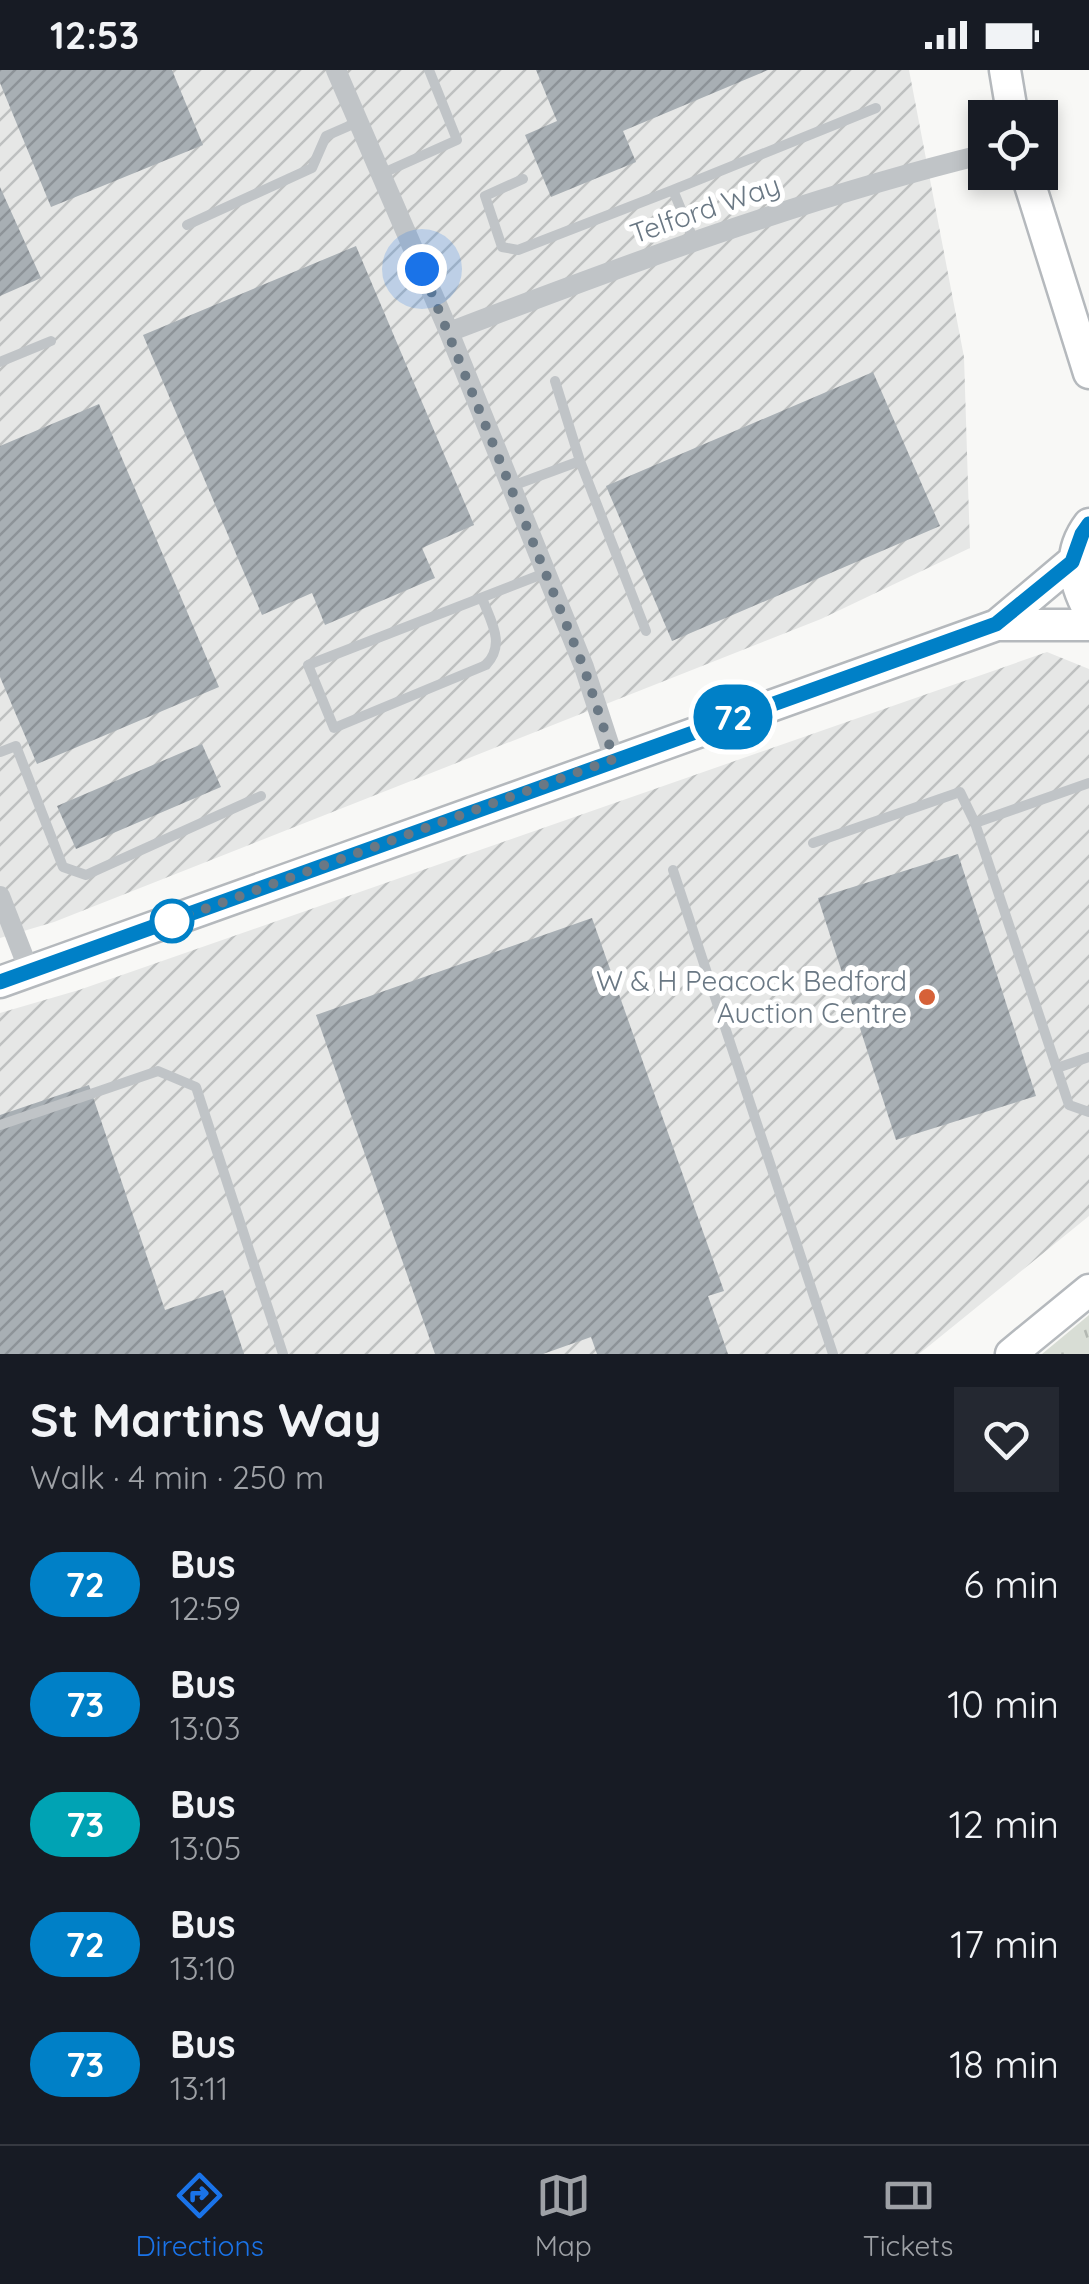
<!DOCTYPE html>
<html lang="en">
<head>
<meta charset="utf-8">
<style>
	body { margin:0; font-family:Quicksand,sans-serif; background:#242831; color:#f1f3f6; height:100vh; display:flex; flex-direction:column; font-size:38px; white-space:nowrap }
	* { box-sizing:border-box; margin:0 }
	p { font-size:32px; color:#9ea1a6 }
	.icon { flex:none; width:55px; height:55px; fill:none; stroke:currentColor; stroke-width:2; stroke-linecap:round; stroke-linejoin:round }
	.map { position:relative; height:1284px; overflow:hidden }
	.side { display:flex; flex-direction:column; background:#171b24; flex:1 }
	.side>* { flex:none }
	.badge { padding:0 20px; border-radius:32px; font-size:35px; line-height:65px }
	.fabs { position:absolute; left:968px; top:30px; display:grid; gap:20px }
	.fabs a { display:grid; place-items:center; width:90px; height:90px; border-radius:0px; background:#171b24; box-shadow:0 5px 15px #0003; font-size:50px }
	.you { position:absolute; width:50px; height:50px; margin:-25px; border:8px solid #fff; border-radius:50%; background:#1a73e8; box-shadow:0 0 0 15px #1a73e833 }
	.map>.badge { position:absolute; translate:-50% -50%; box-shadow:0 0 0 5px #fff }
	.round { display:grid; place-items:center; flex:none; width:105px; height:105px; border-radius:0px; background:#242831 }
	.overview { display:flex; align-items:center; justify-content:space-between; height:170px; padding:0 30px }
	h1 { font-size:48px; font-weight:700; line-height:75px }
	ul { padding:0; list-style:none }
	li { display:flex; align-items:center; gap:30px; height:120px; padding:0 30px }
	li div { flex:1 }
	li b { display:block; font-size:38px }
	li em { font-style:normal }
	li .badge { min-width:110px; font-weight:700; text-align:center }
	.status { display:flex; justify-content:space-between; align-items:center; height:70px; padding:0 50px; background:#171b24; direction:ltr }
	.status svg { height:28px; fill:currentColor }
	.dock { display:flex; justify-content:space-around; align-items:center; height:140px; border-top:2px solid #363941; background:#171b24; font-size:28px; color:#9ea1a6 }
	.dock a { display:grid; justify-items:center; gap:5px }
	.dock .selected { color:#1a73e8 }
	.map>svg:first-child { display:block }
	.industrial { fill:url(#industrial-furrows) }
	.grass { fill:url(#grass-tufts) }
	.building { fill:url(#building-hatch) }
	.lines { fill:none; stroke-linecap:round; stroke-linejoin:round }
	.secondary-casing { stroke:#b5b9bd; stroke-width:35 }
	.lane { stroke:#c0c4c7; stroke-width:10 }
	.street { stroke:#c0c4c7; stroke-width:20 }
	.secondary { stroke:#fff; stroke-width:30 }
	.line-casing { stroke:#fff; stroke-width:22 }
	.line { stroke:#0080c7; stroke-width:15 }
	.walk { stroke:#6a7884; stroke-width:10; stroke-dasharray:0 18 }
	.stop-dot { fill:#fff; stroke:#0080c7; stroke-width:5 }
	.poi-dot { fill:#d66138; stroke:#fff; stroke-width:4 }
	.labels { text-anchor:middle; stroke-width:10; stroke-linejoin:round; paint-order:stroke }
	.street-label { font-size:28px; fill:#6a7884; stroke:#fff }
	.poi-label { font-size:28px; fill:#6a7884; stroke:#fff; text-anchor:end }
</style>
</head>
<body>
<div class="status"><b>12:53</b><svg viewBox="0 0 49 12"><path d="M0 12V9h3v3zM5 12V6h3v6zM10 12V3h3v9zM15 12V0h3v12zM26 1h20v11H26zM47 4h2v5h-2z"/></svg></div>
<div class="map">
<svg width="1089" height="1284" viewBox="0 0 1089 1284">
	<defs>
		<pattern id="industrial-furrows" width="10" height="10" patternUnits="userSpaceOnUse" patternTransform="scale(2.5)"><rect width="10" height="10" fill="#e6e7e6"/><path d="M-1 1l2-2M0 10L10 0M9 11l2-2" fill="none" stroke="#bec0c0"/></pattern>
		<pattern id="grass-tufts" width="24" height="20" patternUnits="userSpaceOnUse" patternTransform="scale(2.5)"><rect width="24" height="20" fill="#d8ddd5"/><path d="M3 7l-1-3M5 7V3M7 7l1-3M15 17l-1-3M17 17v-4M19 17l1-3" fill="none" stroke="#b3b8b2"/></pattern>
		<pattern id="building-hatch" width="6" height="6" patternUnits="userSpaceOnUse" patternTransform="scale(2.5)"><rect width="6" height="6" fill="#a8afb4"/><path d="M-1 1l2-2M0 6l6-6M5 7l2-2" fill="none" stroke="#8d9398"/></pattern>
	</defs>
	<rect width="100%" height="100%" fill="#f8f8f6"/>
	<!-- industrial -->
	<path class="industrial" d="M 0,0 L 909,0 L 964,287 L 970,478 L 821,549 L 54,852 L 0,868 Z
		M 1047,582 L 1089,599 L 1089,1146 L 919,1284 L 0,1284 L 0,943 L 79,920 Z"/>
	<!-- grass -->
	<path class="grass" d="M 1089,1245 L 1089,1284 L 1042,1284 Z"/>
	<!-- building -->
	<path class="building" d="M 0,0 L 172,0 L 203,75 L 51,137 L 0,13 Z
		M 536,0 L 768,0 L 623,61 L 636,92 L 551,127 L 525,65 L 557,51 Z
		M 0,117 L 41,208 L 0,226 Z
		M 356,176 L 474,455 L 422,478 L 435,508 L 325,555 L 312,523 L 262,545 L 143,265 Z
		M 873,302 L 940,456 L 672,571 L 606,416 Z
		M 99,334 L 219,617 L 37,694 L 0,607 L 0,376 Z
		M 202,674 L 221,717 L 76,779 L 57,736 Z
		M 958,784 L 1036,1026 L 896,1070 L 818,828 Z
		M 592,848 L 724,1221 L 708,1226 L 728,1284 L 597,1284 L 591,1267 L 543,1284 L 435,1284 L 316,945 Z
		M 89,1015 L 165,1240 L 223,1220 L 244,1284 L 0,1284 L 0,1045 Z"/>
	<g class="lines">
		<!-- secondary casing -->
		<g class="secondary-casing">
			<path id="secondary" d="M 1005,0 L 1013,48
				M 1026,102 L 1089,303
				M 1089,454 C 1067,483 1073,511 1089,541
				M 997,555 L 1089,555
				M 0,912 L 997,555 L 1072,492
				M 1011,1284 L 1089,1220"/>
		</g>
		<!-- lane -->
		<path class="lane" d="M 381,104 L 457,70 L 429,0
			M 523,109 L 485,126 L 502,177 L 518,180 L 673,120 L 694,171
			M 673,120 L 876,38
			M 187,155 L 312,98 L 326,66 L 358,52
			M 0,292 L 51,271
			M 580,391 L 646,561
			M 512,416 L 580,391 L 555,311
			M 482,528 C 491,552 506,574 486,595 L 334,658 L 308,595 L 545,503
			M 0,682 L 16,676 L 63,797 L 86,805 L 261,726
			M 975,753 L 1089,713
			M 813,773 L 960,722 L 975,753 L 1069,1035 L 1089,1042
			M 673,800 L 833,1284
			M 1057,998 L 1089,987
			M 0,1055 L 158,1001 L 196,1017 L 283,1284"/>
		<!-- street -->
		<path class="street" d="M 336,0 L 449,262 L 584,597 L 614,689
			M 449,262 C 625,195 801,129 985,84
			M 0,826 L 30,903"/>
		<!-- secondary -->
		<use href="#secondary" class="secondary"/>
	</g>
	<g class="lines">
		<!-- line casing -->
		<g class="line-casing">
			<path id="line" d="M 0,912 L 996,554 L 1072,492 L 1082,464 L 1089,454"/>
		</g>
		<!-- line -->
		<use href="#line" class="line"/>
		<!-- walk -->
		<path class="walk" d="M 172,851 L 614,689 L 584,598 L 422,199"/>
	</g>
	<!-- markers -->
	<circle class="stop-dot" cx="172" cy="851" r="20"/>
	<circle class="poi-dot" cx="927" cy="927" r="10"/>
	<g class="labels">
		<!-- street labels -->
		<g class="street-label">
			<text transform="translate(705 139) rotate(-19)" y="10">Telford Way</text>
		</g>
		<!-- poi labels -->
		<g class="poi-label">
			<text x="907" y="921">W &amp; H Peacock Bedford<tspan x="907" dy="32">Auction Centre</tspan></text>
		</g>
	</g>
</svg>
<div class="fabs">
<a><svg class="icon" aria-label="locate" viewBox="0 0 24 24"><circle cx="12" cy="12" r="6"/><path d="M12 2v4M12 18v4M2 12h4M18 12h4"/></svg></a>
</div>
<div class="you" style="left:422px;top:199px"></div>
<b class="badge" style="left:733px;top:647px;background:#0080c7;color:#fff">72</b>
</div>
<section class="side">
<div class="overview"><div><h1>St Martins Way</h1><p>Walk · 4 min · 250 m</p></div><a class="round"><svg class="icon" aria-label="heart" viewBox="0 0 24 24"><path d="M12 20l-8-8c-3-5 5-10 8-4 3-6 11-1 8 4z"/></svg></a></div>
<ul>
<li><span class="badge" style="background:#0080c7;color:#fff">72</span><div><b>Bus</b><p>12:59</p></div><em>6 min</em></li>
<li><span class="badge" style="background:#0080c7;color:#fff">73</span><div><b>Bus</b><p>13:03</p></div><em>10 min</em></li>
<li><span class="badge" style="background:#00a3b4;color:#fff">73</span><div><b>Bus</b><p>13:05</p></div><em>12 min</em></li>
<li><span class="badge" style="background:#0080c7;color:#fff">72</span><div><b>Bus</b><p>13:10</p></div><em>17 min</em></li>
<li><span class="badge" style="background:#0080c7;color:#fff">73</span><div><b>Bus</b><p>13:11</p></div><em>18 min</em></li>
</ul>
</section>
<nav class="dock">
<a class="selected"><svg class="icon" aria-label="directions" viewBox="0 0 24 24"><path d="M12 3l9 9-9 9-9-9zM9 14v-3h6M13 9l2 2-2 2"/></svg>Directions</a>
<a><svg class="icon" aria-label="map" viewBox="0 0 24 24"><path d="M3 6l6-2 6 2 6-2v14l-6 2-6-2-6 2zM9 4v14M15 6v14"/></svg>Map</a>
<a><svg class="icon" aria-label="tickets" viewBox="0 0 24 24"><path d="M3 7h18v10H3zM15 7v10"/></svg>Tickets</a>
</nav>
</body>
</html>
